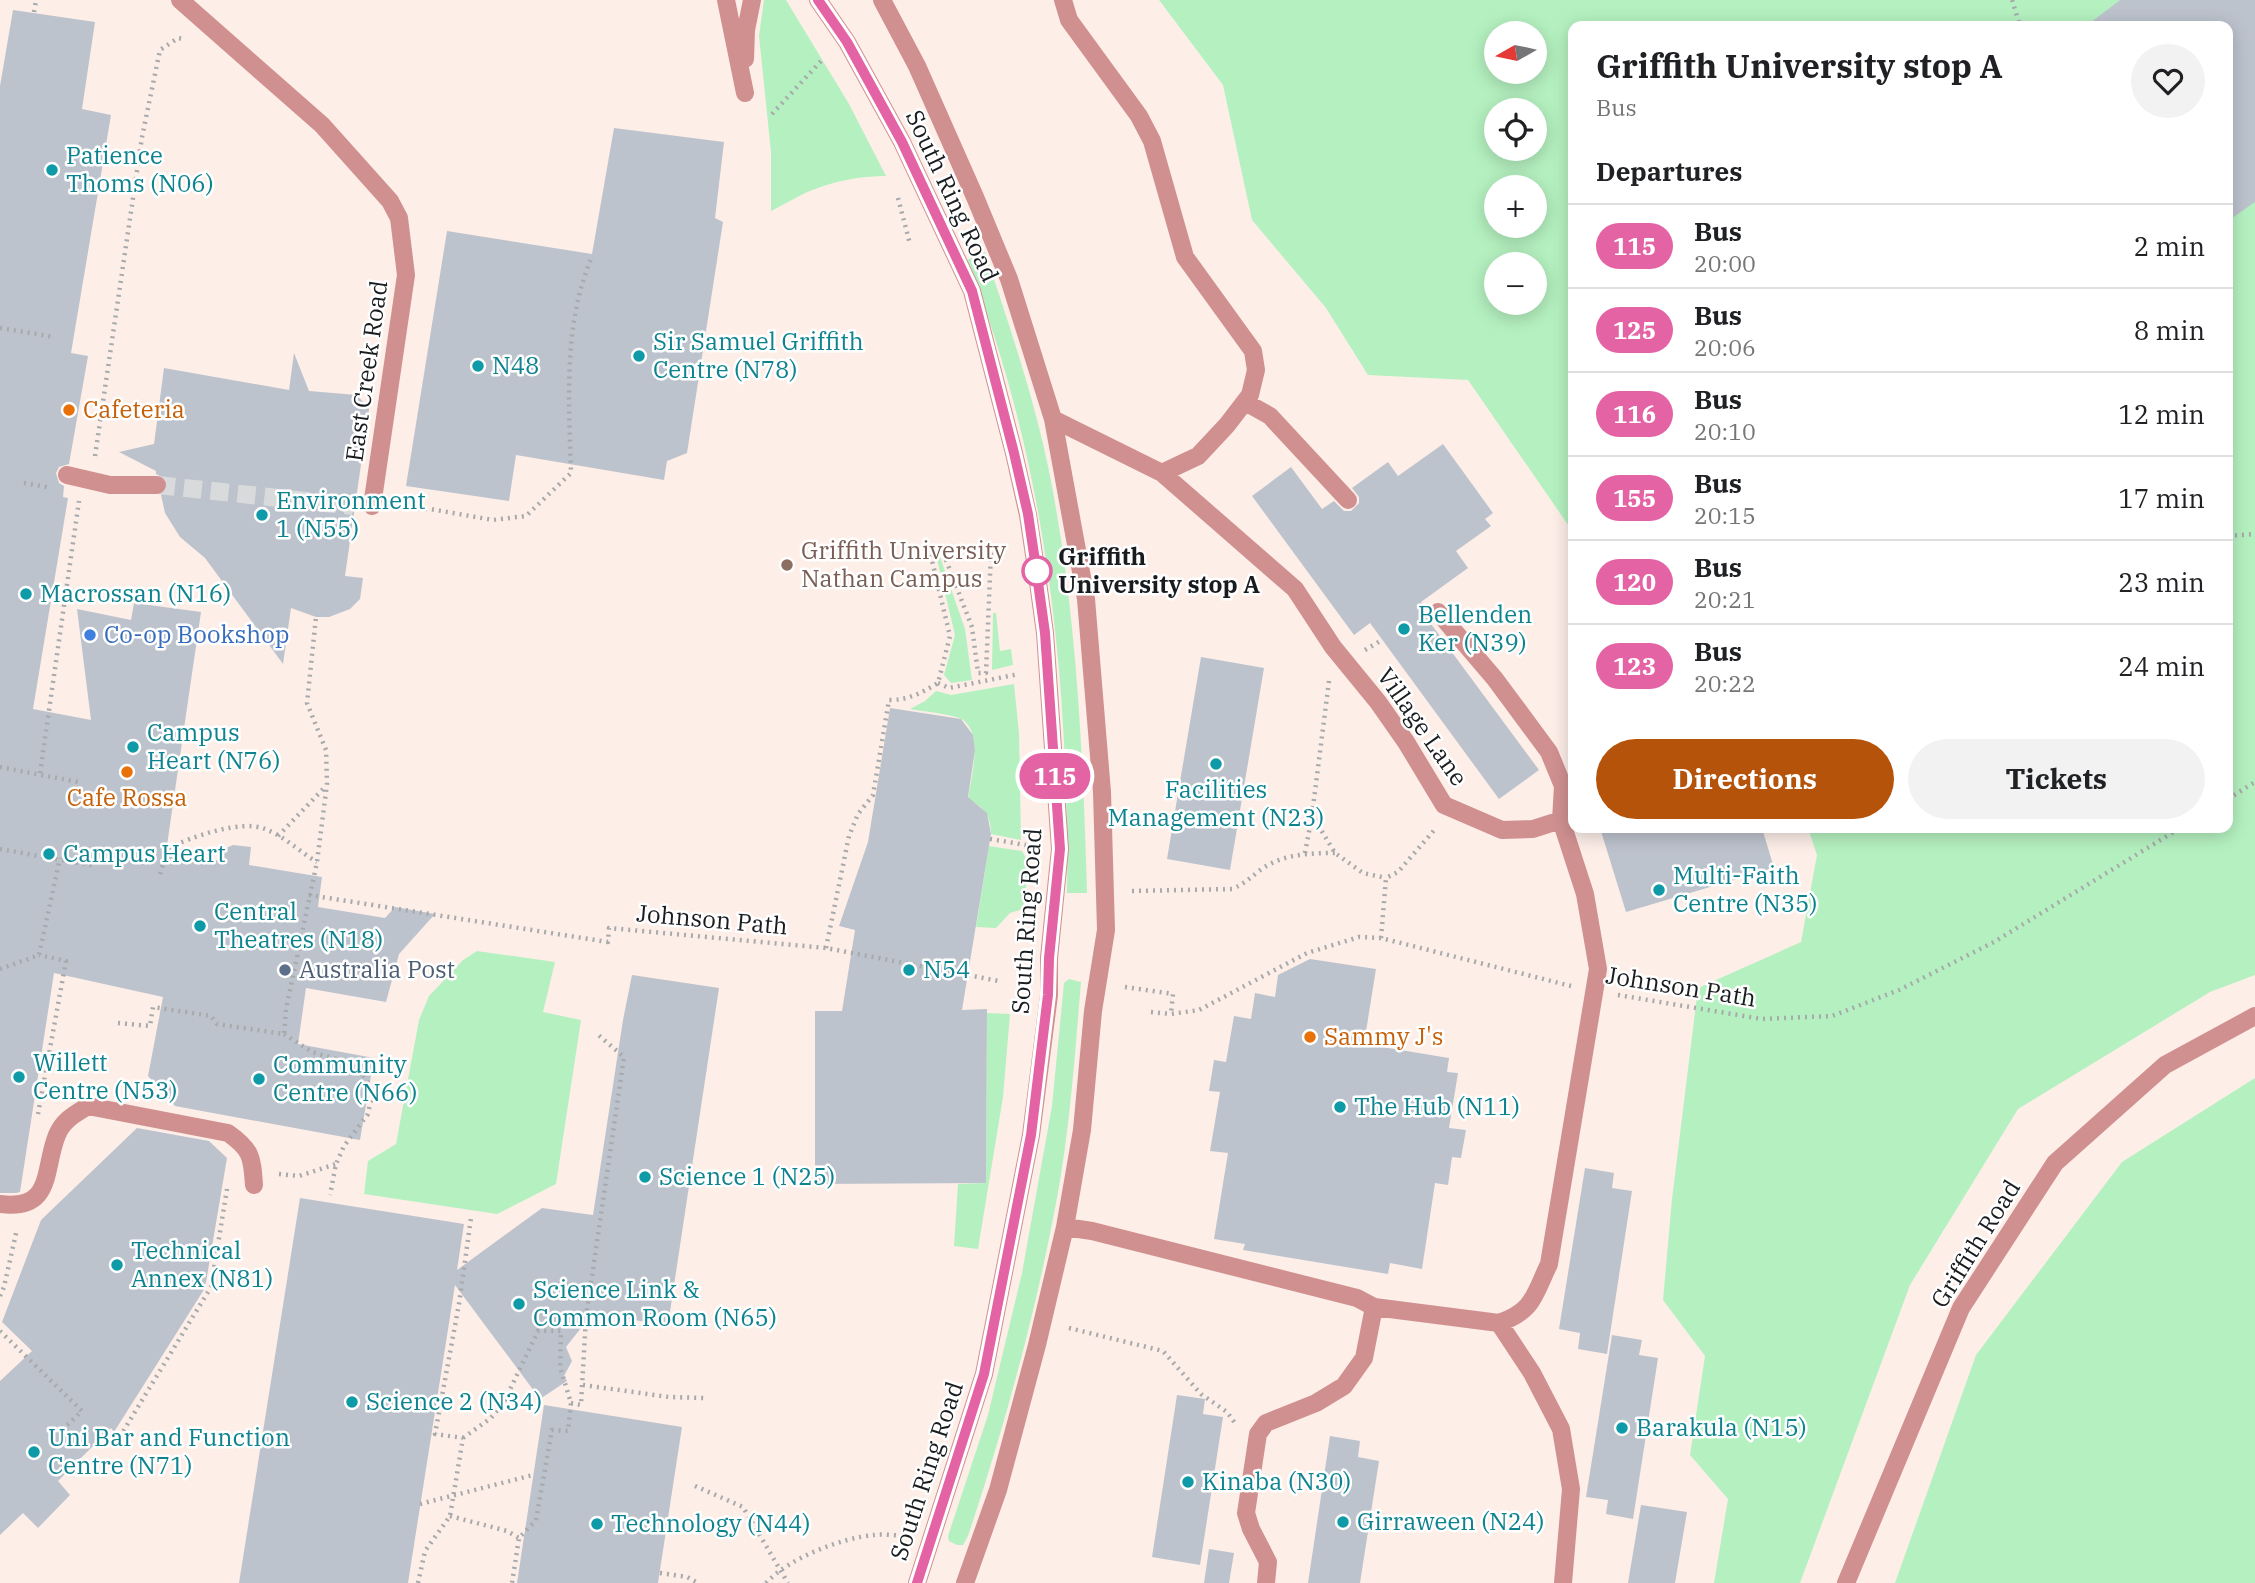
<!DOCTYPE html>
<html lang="en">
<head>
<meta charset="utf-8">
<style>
	body { margin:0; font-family:"IBM Plex Serif",serif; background:#f2f2f2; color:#202124; height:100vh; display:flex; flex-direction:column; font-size:26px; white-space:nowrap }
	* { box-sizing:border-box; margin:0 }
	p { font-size:23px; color:#757577 }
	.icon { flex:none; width:38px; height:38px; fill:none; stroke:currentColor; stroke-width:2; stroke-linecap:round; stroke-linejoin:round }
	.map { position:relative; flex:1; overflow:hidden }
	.panel { position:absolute; left:1568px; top:21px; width:665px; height:812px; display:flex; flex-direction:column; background:#fff; border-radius:14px; box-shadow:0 4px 18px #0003 }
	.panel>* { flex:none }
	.badge { padding:0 14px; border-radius:23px; font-size:24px; line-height:46px }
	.needle { width:46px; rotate:261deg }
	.controls { position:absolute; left:1484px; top:21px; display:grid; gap:14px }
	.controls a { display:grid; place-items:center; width:63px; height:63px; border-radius:50%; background:#fff; box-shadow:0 4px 18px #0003; font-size:35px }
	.map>.badge { position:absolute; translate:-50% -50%; box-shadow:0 0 0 4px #fff }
	h2 { padding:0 28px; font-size:26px; line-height:63px }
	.round { display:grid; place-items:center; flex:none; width:74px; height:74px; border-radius:37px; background:#f2f2f2 }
	.summary { display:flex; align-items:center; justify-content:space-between; height:119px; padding:0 28px }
	h1 { font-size:33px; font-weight:800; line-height:52px }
	.primary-button { display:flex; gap:14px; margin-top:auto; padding:14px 28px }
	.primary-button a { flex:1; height:80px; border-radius:42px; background:#b45309; color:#fff; font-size:28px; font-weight:800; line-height:80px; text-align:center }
	.primary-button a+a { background:#f2f2f2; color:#202124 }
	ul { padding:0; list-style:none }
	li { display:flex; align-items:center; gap:21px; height:84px; padding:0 28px; border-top:2px solid #e0e0e0 }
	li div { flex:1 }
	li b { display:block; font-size:26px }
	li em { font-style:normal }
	li .badge { min-width:77px; font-weight:700; text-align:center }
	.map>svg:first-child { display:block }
	.education { fill:#fdeee8; fill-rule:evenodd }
	.green { fill:#b5f1c0; fill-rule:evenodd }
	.building { fill:#bdc3cd }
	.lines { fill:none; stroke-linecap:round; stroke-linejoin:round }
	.minor-tunnel { stroke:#d8dadc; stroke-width:18; stroke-dasharray:18 9; stroke-linecap:butt }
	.path { stroke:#a7a9ab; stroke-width:4.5; stroke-dasharray:2 5; stroke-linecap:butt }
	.minor { stroke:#d09090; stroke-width:18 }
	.line-casing { stroke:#fff; stroke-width:16 }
	.line { stroke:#e463a4; stroke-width:10 }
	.culture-dot { fill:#0f9aa8; stroke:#fff; stroke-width:2.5 }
	.food-dot { fill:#e8710a; stroke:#fff; stroke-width:2.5 }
	.education-dot { fill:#8d6e63; stroke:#fff; stroke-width:2.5 }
	.stop-dot { fill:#fff; stroke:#e463a4; stroke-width:3.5 }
	.shop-dot { fill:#3f7fe0; stroke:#fff; stroke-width:2.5 }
	.service-dot { fill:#5c6f8a; stroke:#fff; stroke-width:2.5 }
	.labels { text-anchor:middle; stroke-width:5; stroke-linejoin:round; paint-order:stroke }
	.culture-label { font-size:24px; fill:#0d838f; stroke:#fff; text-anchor:start }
	.street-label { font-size:24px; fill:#191c1f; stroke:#fff }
	.food-label { font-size:24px; fill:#c56008; stroke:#fff; text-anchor:start }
	.education-label { font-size:24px; fill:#785e54; stroke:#fff; text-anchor:start }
	.stop-label { font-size:24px; font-weight:bold; fill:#191c1f; stroke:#fff; text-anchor:start }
	.shop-label { font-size:24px; fill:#366cbe; stroke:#fff; text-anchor:start }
	.service-label { font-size:24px; fill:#4e5e75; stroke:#fff; text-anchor:start }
</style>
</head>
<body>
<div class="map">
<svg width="2255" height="1583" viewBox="0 0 2255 1583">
	<rect width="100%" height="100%" fill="#fafbfd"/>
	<!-- education -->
	<path class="education" d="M 0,0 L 2255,0 L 2255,1583 L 0,1583 ZM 1573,26 L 2228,26 L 2228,828 L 1573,828 ZM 1496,33 L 1535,33 L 1535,72 L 1496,72 ZM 1496,110 L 1535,110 L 1535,149 L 1496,149 ZM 1496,187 L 1535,187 L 1535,226 L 1496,226 ZM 1496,264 L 1535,264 L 1535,303 L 1496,303 Z"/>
	<!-- green -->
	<path class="green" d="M 764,0 L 786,0 L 849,104 L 886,176 C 861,176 834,181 810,191 C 797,196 784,205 771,211 L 771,152 L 759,36 Z
		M 1159,0 L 2255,0 L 2255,975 L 2210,992 L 2018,1109 L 1910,1285 L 1800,1583 L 1714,1583 L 1728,1499 L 1690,1455 L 1705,1356 L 1663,1300 L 1672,1199 L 1698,988 L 1801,942 L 1817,855 L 1808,828 L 2228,828 L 2228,26 L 1573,26 L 1573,532 L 1468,380 L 1368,375 L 1326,308 L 1252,220 L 1223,85 ZM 1496,33 L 1535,33 L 1535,72 L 1496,72 ZM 1496,110 L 1535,110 L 1535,149 L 1496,149 ZM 1496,187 L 1535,187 L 1535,226 L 1496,226 ZM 1496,264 L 1535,264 L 1535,303 L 1496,303 Z
		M 985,252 C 1010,328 1036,403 1051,481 C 1077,617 1083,755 1087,893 L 1067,893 C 1069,678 1047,462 967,260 Z
		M 939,554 L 965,629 L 972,680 L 951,683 L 944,675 L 955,635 L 936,555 Z
		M 993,613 L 996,613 L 1000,651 L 1011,649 L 1013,665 L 992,670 Z
		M 1014,684 L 1019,733 L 1021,840 L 991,834 C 991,816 984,807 968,799 C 971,778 985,728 959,718 C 944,713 926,712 910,709 L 925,701 L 936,691 L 951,695 Z
		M 989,846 L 1022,851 L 1029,864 L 1023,909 L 1010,913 L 996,928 L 976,927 Z
		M 477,951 L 555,962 L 543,1012 L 581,1020 L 556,1184 L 497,1214 L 364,1194 L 368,1161 L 396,1144 L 419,1020 L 429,996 L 463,960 Z
		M 1069,979 L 1081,982 C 1075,1054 1070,1127 1057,1198 C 1036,1312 1005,1425 968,1536 L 963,1545 L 957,1545 L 949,1541 L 948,1536 L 988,1415 L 1022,1273 L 1052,1106 L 1064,983 Z
		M 987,1013 L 1010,1014 L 1003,1097 L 978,1249 L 954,1246 L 958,1184 L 986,1183 Z
		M 2255,1078 L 2255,1583 L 1895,1583 L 1976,1355 L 2122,1162 Z"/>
	<!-- building -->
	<path class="building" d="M 2120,0 L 2255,0 L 2255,202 L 2228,221 L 2228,26 L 2086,26 Z
		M 13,10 L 95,22 L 82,109 L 111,115 L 71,353 L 88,356 L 69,464 L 59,467 L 56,473 L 59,483 L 64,486 L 63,497 L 68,498 L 33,709 L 91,720 L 77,609 L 131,620 L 134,603 L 201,612 L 166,852 L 221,861 L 224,849 L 233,845 L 251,847 L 249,865 L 322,877 L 318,907 L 385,918 L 395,907 L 435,914 L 399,954 L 386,1002 L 306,988 L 298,1044 L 374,1058 L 360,1140 L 175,1106 L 148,1076 L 163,997 L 54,973 L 20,1192 L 16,1193 L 0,1193 L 0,86 Z
		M 614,128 L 724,142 L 715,218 L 723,222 L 687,453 L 667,461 L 664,480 L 516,455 L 509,501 L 406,486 L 447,231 L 592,254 Z
		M 294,353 L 309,391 L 357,395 L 369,409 L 345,576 L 363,578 L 360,599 L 350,609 L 329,617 L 316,617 L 291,608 L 283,664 L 205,558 L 180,537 L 165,513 L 161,495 L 167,490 L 166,479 L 156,474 L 156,471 L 119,452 L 154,444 L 164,368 L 289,390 Z
		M 1443,444 L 1493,513 L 1485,519 L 1491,526 L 1456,551 L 1468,568 L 1421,602 L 1424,606 L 1420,609 L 1539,770 L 1499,799 L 1370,623 L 1354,635 L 1252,496 L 1291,467 L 1322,509 L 1334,501 L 1344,511 L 1351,511 L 1359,503 L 1359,497 L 1352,488 L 1388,462 L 1398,476 Z
		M 1201,657 L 1264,668 L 1230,870 L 1167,859 Z
		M 890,708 L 961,719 L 973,735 L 975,750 L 968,797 L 987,813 L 991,834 L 962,1010 L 987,1009 L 986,1183 L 815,1184 L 815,1011 L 842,1011 L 855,930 L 839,926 L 868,842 Z
		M 1600,828 L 1762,828 L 1774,868 L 1626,912 Z
		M 1310,959 L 1376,969 L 1364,1044 L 1449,1058 L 1447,1072 L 1458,1073 L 1449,1128 L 1466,1130 L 1461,1158 L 1452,1157 L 1448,1185 L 1435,1183 L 1422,1269 L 1390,1263 L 1388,1274 L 1243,1250 L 1245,1244 L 1214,1239 L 1228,1153 L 1210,1151 L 1220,1092 L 1209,1091 L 1214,1060 L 1226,1062 L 1234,1016 L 1251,1019 L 1255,993 L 1275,997 L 1278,975 Z
		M 632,975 L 719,988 L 668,1325 L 592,1314 L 566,1347 L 572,1361 L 564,1376 L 567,1381 L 540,1399 L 455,1285 L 408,1583 L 239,1583 L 300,1198 L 464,1224 L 457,1270 L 542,1208 L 593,1215 L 623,1020 Z
		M 137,1128 L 209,1141 L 227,1158 L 205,1288 L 114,1432 L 111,1428 L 58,1481 L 70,1495 L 38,1528 L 23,1513 L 0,1535 L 0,1381 L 32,1351 L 2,1322 L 41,1220 Z
		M 1585,1168 L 1614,1173 L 1612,1188 L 1632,1191 L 1607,1354 L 1578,1349 L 1580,1333 L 1559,1329 Z
		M 1612,1335 L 1642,1340 L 1639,1355 L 1658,1358 L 1633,1519 L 1606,1514 L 1608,1500 L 1586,1497 Z
		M 1177,1395 L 1205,1399 L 1203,1414 L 1223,1417 L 1200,1565 L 1152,1557 Z
		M 544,1405 L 682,1427 L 658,1583 L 517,1583 Z
		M 1330,1436 L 1360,1441 L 1358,1457 L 1379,1461 L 1360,1583 L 1308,1583 Z
		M 1641,1505 L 1687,1512 L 1675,1583 L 1628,1583 Z
		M 1209,1549 L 1234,1553 L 1229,1583 L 1204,1583 Z"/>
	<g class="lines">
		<!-- minor-tunnel -->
		<path class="minor-tunnel" d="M 157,485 L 353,506"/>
		<!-- path -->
		<path class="path" d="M 2012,0 L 2020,26
			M 34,12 L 36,0
			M 772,114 L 821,61
			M 898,198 L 910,244
			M 0,328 L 54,337
			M 95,456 L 142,137 L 160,50 L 178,38 L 185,39
			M 24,483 L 47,487
			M 397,508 L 430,509 L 493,520 L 526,516 L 571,473 C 569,402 563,326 591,259
			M 2228,536 L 2255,534
			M 1365,650 L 1382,640
			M 1329,681 L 1312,815 L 1335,853 L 1363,873 L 1386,878
			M 938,683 L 949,688 L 1019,674
			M 0,767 L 78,782
			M 40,773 L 79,501
			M 2228,799 L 2255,782
			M 278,836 L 326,786
			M 990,839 L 1026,845
			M 0,849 L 95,866
			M 1305,853 L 1312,816
			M 160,874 L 168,848 C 192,837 241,819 265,829 C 284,836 300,852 317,862
			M 1132,891 L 1232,889 C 1244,884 1249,879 1259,871 C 1281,854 1309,853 1335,853
			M 309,895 L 608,942 L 609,928 L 826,948 L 999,981
			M 1381,938 L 1386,878 L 1398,872 L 1436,828
			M 826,948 L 849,836 L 858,814 L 873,795 L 889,700 C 909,700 921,693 938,683 L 950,636 L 929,548 L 941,547 L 972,627 L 978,673 L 986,673 L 991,551 L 1003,546
			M 0,969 L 39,955 L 60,858
			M 1125,987 L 1173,994 L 1171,1014
			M 1618,995 L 1762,1019 L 1832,1016 L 1899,990 L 1994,942 L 2180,828
			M 1151,1012 L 1171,1014 L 1199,1010 L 1307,953 L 1359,937 L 1381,938 L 1571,986
			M 118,1023 L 150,1026 L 153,1007 L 211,1016 L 217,1024 L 284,1034 L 286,1009 L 317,862 L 327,784 L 326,750 L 307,703 L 316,617
			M 284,1034 L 312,1052 L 339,1060 L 360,1070 L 373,1090 L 368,1114 L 344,1146 L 336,1164 L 330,1195
			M 38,1114 L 66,961 L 39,955
			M 279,1174 L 299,1176 L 336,1164
			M 0,1296 L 4,1287 L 17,1229
			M 1069,1328 L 1163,1351 L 1201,1394 L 1227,1412 L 1237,1426
			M 0,1331 L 82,1411 L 59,1433
			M 583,1385 L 669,1397 L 704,1398
			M 571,1403 L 581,1405 L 586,1317 L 624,1057 L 596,1033
			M 463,1438 L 491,1418 L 504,1402 L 538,1331 L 561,1331 L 560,1367 L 571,1403 L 568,1431 L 552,1430 L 536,1520 L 519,1538 L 512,1583
			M 116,1443 L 211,1287 L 227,1189
			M 695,1486 L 743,1507 L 788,1583
			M 420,1504 L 533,1475
			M 450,1516 L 507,1531 L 519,1538
			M 660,1573 L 687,1577 L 698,1583
			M 418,1583 L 425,1551 L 450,1516 L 463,1438 L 435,1434 L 459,1304 L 471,1218
			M 766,1583 C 789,1558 841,1538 874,1535 C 883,1534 893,1535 902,1536"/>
		<!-- minor -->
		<path class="minor" d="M 180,0 L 322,125 L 390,201 L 399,218 L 406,275 L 372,506
			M 726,0 L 745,93
			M 818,0 L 847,42 L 902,142 L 972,291 L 1014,453 L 1028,515 L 1036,568 L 1045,633 L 1060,849 L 1049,958 L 1049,995 L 1031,1135 L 984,1374 L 917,1583
			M 882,0 L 917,66 L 975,197 L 1009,279 L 1053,419 L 1086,599 L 1102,792 L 1106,930 L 1093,1011 L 1082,1130 L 1065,1227 L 1037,1345 L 998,1490 L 965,1583
			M 1063,0 L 1069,20 L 1139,116 L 1152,141 L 1185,257 L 1253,351 L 1256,370 L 1250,395 L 1227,425 L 1198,456 L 1162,473
			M 745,59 L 746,30 L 752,0
			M 1245,402 L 1270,416 L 1348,500
			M 1053,419 L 1162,473 L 1295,589 L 1333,647 L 1378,702 L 1406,742 L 1444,805 L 1502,830 L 1533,829 L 1561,820 L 1585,894 L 1598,969 L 1549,1264 C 1534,1295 1534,1311 1499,1323 L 1374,1307 L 1357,1298 L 1092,1231 L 1065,1227
			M 67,475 L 110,485 L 157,485
			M 1438,612 L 1495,679 L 1549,752 L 1563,786 L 1561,820
			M 0,1204 C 54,1211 43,1169 57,1135 C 63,1120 75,1114 88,1106 L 228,1133 C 252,1150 252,1157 254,1185
			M 1499,1323 L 1532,1373 L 1561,1429 L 1571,1489 L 1563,1583
			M 1266,1583 L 1268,1562 L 1251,1529 L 1246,1513 L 1258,1434 L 1266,1423 L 1316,1403 L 1344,1386 L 1364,1358 L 1374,1307
			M 1846,1583 L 1961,1308 L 2055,1163 L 2165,1065 L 2255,1016"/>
	</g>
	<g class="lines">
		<!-- line casing -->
		<g class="line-casing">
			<path id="line" d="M 818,0 L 847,42 L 902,142 L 972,291 L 1014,453 L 1028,514 L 1036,568 L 1045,633 L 1060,849 L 1049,958 L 1048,995 L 1031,1135 L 984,1374 L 917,1583"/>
		</g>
		<!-- line -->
		<use href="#line" class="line"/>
	</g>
	<!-- markers -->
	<g class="culture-dot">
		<circle cx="52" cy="170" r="7"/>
		<circle cx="639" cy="356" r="7"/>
		<circle cx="478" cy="366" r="7"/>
		<circle cx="262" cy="515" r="7"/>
		<circle cx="26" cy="594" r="7"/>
		<circle cx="1404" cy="629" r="7"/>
		<circle cx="133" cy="747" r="7"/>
		<circle cx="1216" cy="764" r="7"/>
		<circle cx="49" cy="854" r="7"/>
		<circle cx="1659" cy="890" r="7"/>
		<circle cx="200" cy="926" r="7"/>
		<circle cx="909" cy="970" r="7"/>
		<circle cx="19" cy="1077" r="7"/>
		<circle cx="259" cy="1079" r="7"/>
		<circle cx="1340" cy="1107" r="7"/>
		<circle cx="645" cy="1177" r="7"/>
		<circle cx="117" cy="1265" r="7"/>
		<circle cx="519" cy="1304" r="7"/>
		<circle cx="352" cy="1402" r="7"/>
		<circle cx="1622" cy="1428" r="7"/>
		<circle cx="34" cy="1452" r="7"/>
		<circle cx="1188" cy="1482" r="7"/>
		<circle cx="1343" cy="1522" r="7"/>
		<circle cx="597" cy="1524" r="7"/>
	</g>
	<g class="food-dot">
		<circle cx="69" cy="410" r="7"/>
		<circle cx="127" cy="772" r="7"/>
		<circle cx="1310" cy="1037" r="7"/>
	</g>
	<circle class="education-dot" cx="787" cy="565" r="7"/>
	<circle class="stop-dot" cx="1037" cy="571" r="14"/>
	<circle class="shop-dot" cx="90" cy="635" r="7"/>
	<circle class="service-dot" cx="285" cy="970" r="7"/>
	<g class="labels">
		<!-- culture labels -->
		<g class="culture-label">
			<text x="66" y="164">Patience<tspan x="66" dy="28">Thoms (N06)</tspan></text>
			<text x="653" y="350">Sir Samuel Griffith<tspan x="653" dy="28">Centre (N78)</tspan></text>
			<text x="492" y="374">N48</text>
			<text x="276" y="509">Environment<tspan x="276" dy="28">1 (N55)</tspan></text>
			<text x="40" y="602">Macrossan (N16)</text>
			<text x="1418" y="623">Bellenden<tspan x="1418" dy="28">Ker (N39)</tspan></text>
			<text x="147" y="741">Campus<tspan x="147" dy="28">Heart (N76)</tspan></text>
			<text x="1216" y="798" text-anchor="middle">Facilities<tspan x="1216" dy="28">Management (N23)</tspan></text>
			<text x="63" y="862">Campus Heart</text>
			<text x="1673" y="884">Multi-Faith<tspan x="1673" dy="28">Centre (N35)</tspan></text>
			<text x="214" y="920">Central<tspan x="214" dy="28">Theatres (N18)</tspan></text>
			<text x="923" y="978">N54</text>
			<text x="33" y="1071">Willett<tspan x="33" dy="28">Centre (N53)</tspan></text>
			<text x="273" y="1073">Community<tspan x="273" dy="28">Centre (N66)</tspan></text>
			<text x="1354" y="1115">The Hub (N11)</text>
			<text x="659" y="1185">Science 1 (N25)</text>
			<text x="131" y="1259">Technical<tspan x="131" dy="28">Annex (N81)</tspan></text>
			<text x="533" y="1298">Science Link &amp;<tspan x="533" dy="28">Common Room (N65)</tspan></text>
			<text x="366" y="1410">Science 2 (N34)</text>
			<text x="1636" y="1436">Barakula (N15)</text>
			<text x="48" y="1446">Uni Bar and Function<tspan x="48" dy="28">Centre (N71)</tspan></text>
			<text x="1202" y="1490">Kinaba (N30)</text>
			<text x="1357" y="1530">Girraween (N24)</text>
			<text x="611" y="1532">Technology (N44)</text>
		</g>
		<!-- street labels -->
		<g class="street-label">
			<text transform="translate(952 196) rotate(65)" y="8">South Ring Road</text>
			<text transform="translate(367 371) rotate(-82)" y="8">East Creek Road</text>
			<text transform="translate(1422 727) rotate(55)" y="8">Village Lane</text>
			<text transform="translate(712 920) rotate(5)" y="8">Johnson Path</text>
			<text transform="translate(1027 921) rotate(-86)" y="8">South Ring Road</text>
			<text transform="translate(1681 987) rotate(9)" y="8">Johnson Path</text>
			<text transform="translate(1976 1244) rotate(-58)" y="8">Griffith Road</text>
			<text transform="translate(927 1471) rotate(-72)" y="8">South Ring Road</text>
		</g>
		<!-- food labels -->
		<g class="food-label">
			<text x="83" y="418">Cafeteria</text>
			<text x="127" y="806" text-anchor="middle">Cafe Rossa</text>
			<text x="1324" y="1045">Sammy J's</text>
		</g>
		<!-- education labels -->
		<g class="education-label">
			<text x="801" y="559">Griffith University<tspan x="801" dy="28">Nathan Campus</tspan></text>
		</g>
		<!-- stop labels -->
		<g class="stop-label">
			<text x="1058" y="565">Griffith<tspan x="1058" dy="28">University stop A</tspan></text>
		</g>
		<!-- shop labels -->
		<g class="shop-label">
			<text x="104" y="643">Co-op Bookshop</text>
		</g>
		<!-- service labels -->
		<g class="service-label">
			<text x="299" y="978">Australia Post</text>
		</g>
	</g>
</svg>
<div class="controls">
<a><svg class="needle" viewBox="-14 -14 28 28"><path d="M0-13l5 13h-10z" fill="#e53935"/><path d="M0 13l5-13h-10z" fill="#757577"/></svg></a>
<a><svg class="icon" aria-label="locate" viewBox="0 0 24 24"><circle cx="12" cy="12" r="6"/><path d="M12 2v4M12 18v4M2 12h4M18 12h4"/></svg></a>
<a>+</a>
<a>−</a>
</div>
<b class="badge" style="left:1055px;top:776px;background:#e463a4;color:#fff">115</b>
<section class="panel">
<div class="summary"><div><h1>Griffith University stop A</h1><p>Bus</p></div><a class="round"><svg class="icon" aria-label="heart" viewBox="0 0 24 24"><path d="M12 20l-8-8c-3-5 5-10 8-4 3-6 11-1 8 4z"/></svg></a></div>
<h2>Departures</h2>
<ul>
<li><span class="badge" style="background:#e463a4;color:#fff">115</span><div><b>Bus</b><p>20:00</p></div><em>2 min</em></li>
<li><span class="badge" style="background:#e463a4;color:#fff">125</span><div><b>Bus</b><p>20:06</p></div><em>8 min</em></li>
<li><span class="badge" style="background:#e463a4;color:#fff">116</span><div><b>Bus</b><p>20:10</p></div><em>12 min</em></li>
<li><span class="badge" style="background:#e463a4;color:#fff">155</span><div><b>Bus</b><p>20:15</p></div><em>17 min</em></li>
<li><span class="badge" style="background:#e463a4;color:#fff">120</span><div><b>Bus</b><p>20:21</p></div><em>23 min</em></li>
<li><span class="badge" style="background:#e463a4;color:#fff">123</span><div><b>Bus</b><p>20:22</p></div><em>24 min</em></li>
</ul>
<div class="primary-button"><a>Directions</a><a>Tickets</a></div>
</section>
</div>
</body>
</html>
